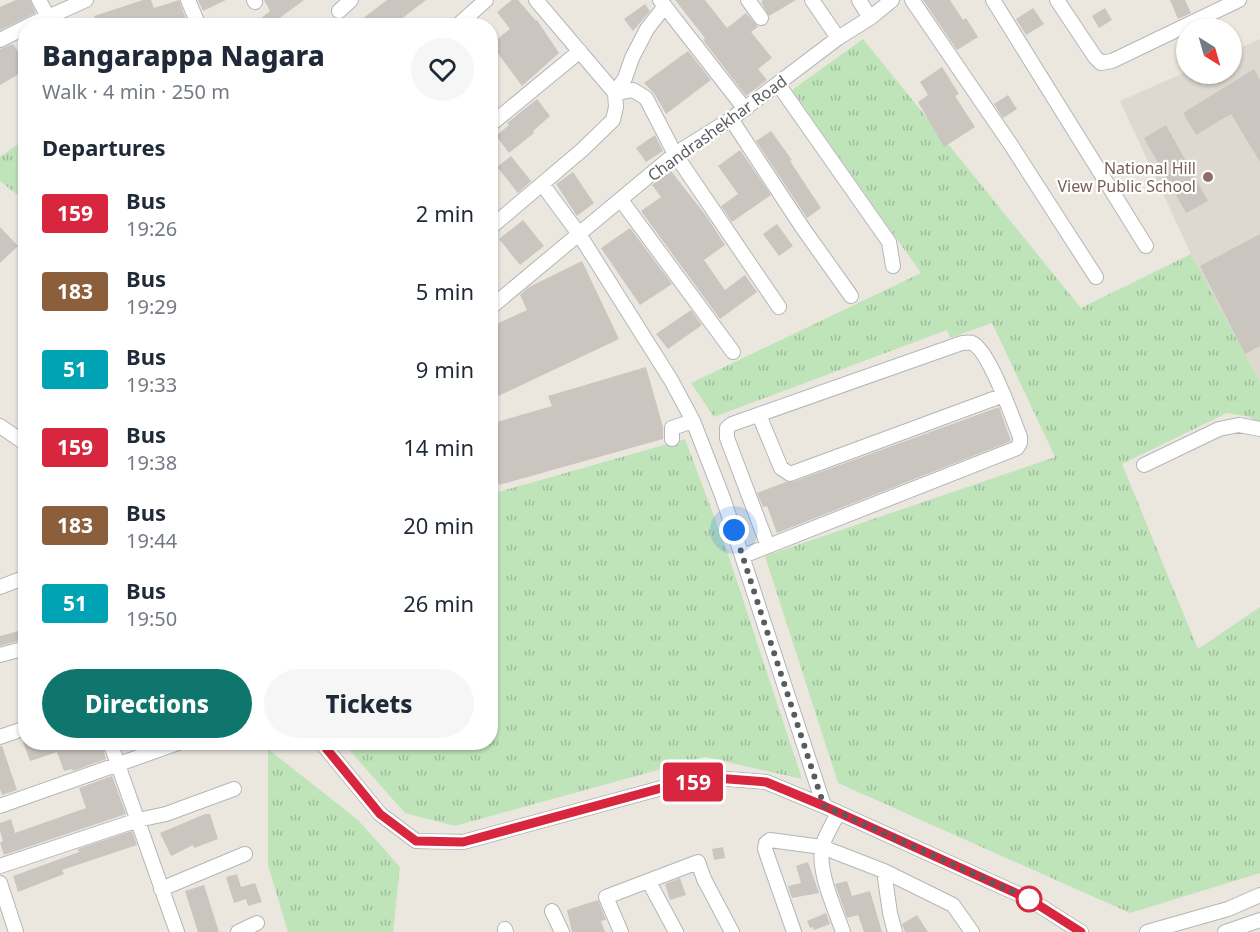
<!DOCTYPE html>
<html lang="en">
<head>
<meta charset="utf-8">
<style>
	body { margin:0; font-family:"Noto Sans",sans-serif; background:#f6f6f7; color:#1f2937; height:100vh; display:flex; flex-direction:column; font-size:22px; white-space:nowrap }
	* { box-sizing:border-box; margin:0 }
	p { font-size:20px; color:#747a83 }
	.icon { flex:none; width:33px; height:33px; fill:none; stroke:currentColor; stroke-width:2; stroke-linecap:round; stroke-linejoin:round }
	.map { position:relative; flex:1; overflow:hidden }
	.details { position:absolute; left:18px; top:18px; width:480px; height:732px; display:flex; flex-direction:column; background:#fff; border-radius:24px; box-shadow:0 2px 4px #0004 }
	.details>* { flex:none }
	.badge { padding:0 12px; border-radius:4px; font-size:21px; line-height:39px }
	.needle { width:39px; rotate:143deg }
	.tools { position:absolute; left:1176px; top:18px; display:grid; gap:12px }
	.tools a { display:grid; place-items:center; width:66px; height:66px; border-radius:50%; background:#fff; box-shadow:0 2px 4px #0004; font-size:30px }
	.you { position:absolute; width:30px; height:30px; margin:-15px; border:4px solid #fff; border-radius:50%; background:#1a73e8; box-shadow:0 0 0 9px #1a73e833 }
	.map>.badge { position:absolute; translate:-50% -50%; box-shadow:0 0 0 3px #fff }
	h2 { padding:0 24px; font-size:22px; line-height:54px }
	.round { display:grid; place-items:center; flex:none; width:63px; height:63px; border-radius:32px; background:#f6f6f7 }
	.headline { display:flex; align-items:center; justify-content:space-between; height:102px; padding:0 24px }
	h1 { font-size:28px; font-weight:800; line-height:45px }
	.primary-button { display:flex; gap:12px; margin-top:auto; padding:12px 24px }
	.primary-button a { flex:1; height:69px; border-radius:36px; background:#0f766e; color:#fff; font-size:24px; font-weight:800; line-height:69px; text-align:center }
	.primary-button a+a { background:#f6f6f7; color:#1f2937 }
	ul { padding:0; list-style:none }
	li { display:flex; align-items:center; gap:18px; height:78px; padding:0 24px }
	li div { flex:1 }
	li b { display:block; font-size:22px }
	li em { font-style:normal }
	li .badge { min-width:66px; font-weight:700; text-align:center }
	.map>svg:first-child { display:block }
	.education { fill:#ddd9d0 }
	.grass { fill:url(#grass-tufts) }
	.building { fill:#cbc5c0 }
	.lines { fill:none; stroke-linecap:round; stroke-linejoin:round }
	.minor-casing { stroke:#b2b6ba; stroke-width:16 }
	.minor { stroke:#fff; stroke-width:14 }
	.line-casing { stroke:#fff; stroke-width:14 }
	.line { stroke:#d7263d; stroke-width:9 }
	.walk { stroke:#585c60; stroke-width:6; stroke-dasharray:0 10.8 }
	.education-dot { fill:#8d6e63; stroke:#fff; stroke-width:2 }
	.stop-dot { fill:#fff; stroke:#d7263d; stroke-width:3 }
	.labels { text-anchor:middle; stroke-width:4.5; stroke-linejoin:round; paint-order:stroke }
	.street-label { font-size:16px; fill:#585c60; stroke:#fff }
	.education-label { font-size:16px; fill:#785e54; stroke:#fff; text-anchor:end }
</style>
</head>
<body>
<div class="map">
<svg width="1260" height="932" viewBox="0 0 1260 932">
	<defs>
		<pattern id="grass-tufts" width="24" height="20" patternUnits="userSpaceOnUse" patternTransform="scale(1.5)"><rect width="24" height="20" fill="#bfe4ba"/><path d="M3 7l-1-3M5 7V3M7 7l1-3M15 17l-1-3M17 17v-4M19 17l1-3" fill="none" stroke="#9ebc9b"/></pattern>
	</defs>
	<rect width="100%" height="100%" fill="#ebe7df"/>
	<!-- education -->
	<path class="education" d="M 1260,39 L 1260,382 L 1191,254 L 1120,101 L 1186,72 L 1186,74 L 1232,74 L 1232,52 Z"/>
	<!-- grass -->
	<path class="grass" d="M 863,39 L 1081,308 L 1191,254 L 1260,382 L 1260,426 L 1250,417 L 1227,413 L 1122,464 L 1198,649 L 1260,607 L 1260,873 L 1130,913 L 838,783 L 765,556 L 1055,457 L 992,323 L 950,338 L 947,330 L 714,417 L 691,383 L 921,273 L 792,90 Z
		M 25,139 L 25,201 L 0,181 L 0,157 Z
		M 685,439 L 727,551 L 802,779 L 705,757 L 455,826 L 405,813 L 343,743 L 490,742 L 491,494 Z
		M 268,749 L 358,820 L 400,867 L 393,932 L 288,932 L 268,865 Z"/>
	<!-- building -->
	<path class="building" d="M 16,0 L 30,0 L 36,13 L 0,30 L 0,7 Z
		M 143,0 L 151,0 L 154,8 L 179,0 L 186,19 L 181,22 L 184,26 L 142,26 L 140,21 L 130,26 L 120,26 L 118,19 L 98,26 L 94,16 Z
		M 198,0 L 226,0 L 203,11 Z
		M 264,0 L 304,0 L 277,20 L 281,26 L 251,26 L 270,11 Z
		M 387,0 L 426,0 L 392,26 L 353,26 Z
		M 512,0 L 518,0 L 536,21 L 537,20 L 559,53 L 522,86 L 491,44 L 510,29 L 497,12 Z
		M 675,0 L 705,0 L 727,28 L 746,13 L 758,27 L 751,32 L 772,58 L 758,69 L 767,80 L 746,96 L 703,40 L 705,38 Z
		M 763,0 L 796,0 L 769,16 L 761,2 Z
		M 923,0 L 950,0 L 963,20 L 966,18 L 978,37 L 957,50 Z
		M 1170,0 L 1185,0 L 1191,13 L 1178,19 Z
		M 645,4 L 650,11 L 633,31 L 624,19 Z
		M 1033,8 L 1044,24 L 1026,35 L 1016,19 Z
		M 1105,8 L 1112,20 L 1099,28 L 1092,16 Z
		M 13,44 L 26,64 L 26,70 L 0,85 L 0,49 Z
		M 688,51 L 711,80 L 666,114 L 654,93 L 644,83 Z
		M 942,67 L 959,94 L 955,96 L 975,127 L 944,147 L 918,102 L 928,95 L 920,82 Z
		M 1254,69 L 1260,80 L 1260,162 L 1231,114 L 1196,135 L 1183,113 Z
		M 1008,95 L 1017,109 L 1003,118 L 994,104 Z
		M 537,99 L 550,116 L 533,131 L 534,133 L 509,153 L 496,136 L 509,125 L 507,123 Z
		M 1166,125 L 1208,201 L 1186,213 L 1144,138 Z
		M 771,131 L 792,160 L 790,161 L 821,208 L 807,218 L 756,141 Z
		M 655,135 L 663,151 L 646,162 L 636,148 Z
		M 740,150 L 771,195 L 732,222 L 721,206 L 738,194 L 718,166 Z
		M 511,156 L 531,181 L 518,193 L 497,167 Z
		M 671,171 L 707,217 L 725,245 L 704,260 L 725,290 L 745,275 L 757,292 L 720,319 L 641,211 L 661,197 L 652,185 Z
		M 573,172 L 594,203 L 577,216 L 556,184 Z
		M 523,220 L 544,246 L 520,265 L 499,239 Z
		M 777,224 L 793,246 L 779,256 L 763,234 Z
		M 0,227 L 18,246 L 0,263 Z
		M 630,228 L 672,284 L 640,305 L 601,248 Z
		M 1260,234 L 1260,346 L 1245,354 L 1200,266 Z
		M 582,261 L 619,339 L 490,400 L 490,327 L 527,310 L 520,295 L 529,287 Z
		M 691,310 L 702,325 L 668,349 L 656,334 Z
		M 646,367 L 663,427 L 663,439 L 499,485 L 490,456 L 490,424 L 552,406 L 548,396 Z
		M 999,407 L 1011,441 L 777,533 L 767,506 L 763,507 L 757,493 L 786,482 L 793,482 Z
		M 22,630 L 25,639 L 0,646 L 0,636 Z
		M 23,742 L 101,742 L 106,759 L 73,771 L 72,769 L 64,771 L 57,752 L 30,761 Z
		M 0,746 L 2,746 L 17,790 L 2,795 L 0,789 Z
		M 112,776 L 126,814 L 4,855 L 0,843 L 3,841 L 0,831 L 0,823 L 11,819 L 15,833 L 86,808 L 79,788 Z
		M 205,814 L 210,814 L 218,839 L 194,848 L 193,845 L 171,856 L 160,833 Z
		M 132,831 L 137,845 L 62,870 L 64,874 L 18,892 L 13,876 L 79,852 L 78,849 Z
		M 723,847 L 725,858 L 714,860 L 712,849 Z
		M 808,862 L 819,893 L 792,898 L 788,886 L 801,883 L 796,866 Z
		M 237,874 L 241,887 L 255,883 L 262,902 L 248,906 L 246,899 L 234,903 L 226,877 Z
		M 680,878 L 686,895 L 670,900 L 665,884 Z
		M 847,881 L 852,896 L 870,891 L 882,932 L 864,932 L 858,915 L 847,918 L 835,884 Z
		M 204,885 L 219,932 L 198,932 L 185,891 Z
		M 598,900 L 606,920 L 601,921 L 605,932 L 572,932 L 567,910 Z
		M 826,913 L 830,924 L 814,930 L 813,927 L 810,928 L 807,921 Z
		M 917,915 L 928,932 L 905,932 L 902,924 Z"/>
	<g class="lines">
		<!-- minor casing -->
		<g class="minor-casing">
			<path id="minor" d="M 39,0 L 53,26
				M 188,0 L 199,26
				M 254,0 L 255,2
				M 536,0 L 615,93 L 633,90 L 646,98 L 675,154 L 779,307
				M 660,0 L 745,109
				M 748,0 L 761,18
				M 812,0 L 838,38
				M 859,0 L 870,18
				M 912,0 L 1011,145 L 1096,277
				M 993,0 L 1146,246
				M 1057,0 L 1095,57 L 1101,63 L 1112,61 L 1239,0
				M 339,11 L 351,0
				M 28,26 L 86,0
				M 457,26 L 486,0
				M 0,40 L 26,27
				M 778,84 L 889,242 L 893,266
				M 731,119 L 802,227 L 851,296
				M 490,125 L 580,51
				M 542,184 L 579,234 L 671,380 L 693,421 L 723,498 L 824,806
				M 621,200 L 733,352
				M 490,228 L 582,150 L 613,120 L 616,107 L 615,93 L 625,78 L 632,58 L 647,29 L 665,6
				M 490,308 L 675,154 L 731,119 L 838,38 L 870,18 L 892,0
				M 759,415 L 781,468 L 790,474 L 1004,395
				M 0,426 L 26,444
				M 672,439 L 672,428 L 693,421
				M 1144,465 L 1219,429 L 1239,425 L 1260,429
				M 743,556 L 1017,448 L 1020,443 L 1020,437 C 1013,419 989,350 972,343 C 969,342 966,343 962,343 L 732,424 L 727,428 L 727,438 L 768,546
				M 0,587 L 26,577
				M 0,655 L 26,648
				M 0,737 L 26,728
				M 110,742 L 177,932
				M 321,742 L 380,814 L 416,841 L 463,842 L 669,786 L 715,778 L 766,782 L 824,806 L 1029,899 L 1081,932
				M 0,806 L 181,742
				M 838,813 C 833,824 824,837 822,848 C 818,873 835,909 843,932
				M 0,866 L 138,820 L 166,814 L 234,789
				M 884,871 L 890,913 L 895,932
				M 649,882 L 676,932
				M 0,883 L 16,932
				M 161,889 L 245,854
				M 552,911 L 562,932
				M 505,929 L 506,932
				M 238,932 L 257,923
				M 621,932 L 606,897 L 698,862 L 704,879 L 732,932
				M 794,932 L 765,849 L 766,843 L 770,840 L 822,847 L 884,871 L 953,905 L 972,932
				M 1147,932 L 1228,909 L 1260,895
				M 1225,932 L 1260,920"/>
		</g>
		<!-- minor -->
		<use href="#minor" class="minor"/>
	</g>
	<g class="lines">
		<!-- line casing -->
		<g class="line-casing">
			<path id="line" d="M 321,742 L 380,814 L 416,841 L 463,842 L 669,786 L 715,778 L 766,782 L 824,806 L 1029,899 L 1081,932"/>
		</g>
		<!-- line -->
		<use href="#line" class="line"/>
		<!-- walk -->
		<path class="walk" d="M 734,530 L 824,806 L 1029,899"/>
	</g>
	<!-- markers -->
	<circle class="education-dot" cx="1208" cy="177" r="6"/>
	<circle class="stop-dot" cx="1029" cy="899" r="12"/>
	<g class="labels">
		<!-- street labels -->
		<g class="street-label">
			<text transform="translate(717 128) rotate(-36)" y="6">Chandrashekhar Road</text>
		</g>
		<!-- education labels -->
		<g class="education-label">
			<text x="1196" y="174">National Hill<tspan x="1196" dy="18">View Public School</tspan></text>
		</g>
	</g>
</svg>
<div class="tools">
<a><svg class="needle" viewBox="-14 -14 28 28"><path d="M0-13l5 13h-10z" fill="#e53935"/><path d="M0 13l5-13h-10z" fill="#747a83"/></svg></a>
</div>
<div class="you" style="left:734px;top:530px"></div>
<b class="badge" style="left:693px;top:782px;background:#d7263d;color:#fff">159</b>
<section class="details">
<div class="headline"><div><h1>Bangarappa Nagara</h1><p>Walk · 4 min · 250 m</p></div><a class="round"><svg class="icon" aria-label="heart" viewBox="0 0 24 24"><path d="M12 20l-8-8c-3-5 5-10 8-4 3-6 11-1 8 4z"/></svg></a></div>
<h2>Departures</h2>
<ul>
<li><span class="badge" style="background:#d7263d;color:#fff">159</span><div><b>Bus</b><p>19:26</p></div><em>2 min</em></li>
<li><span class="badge" style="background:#8b5e3c;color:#fff">183</span><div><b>Bus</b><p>19:29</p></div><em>5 min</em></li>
<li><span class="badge" style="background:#00a3b4;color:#fff">51</span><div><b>Bus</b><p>19:33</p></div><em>9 min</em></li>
<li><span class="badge" style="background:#d7263d;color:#fff">159</span><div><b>Bus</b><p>19:38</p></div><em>14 min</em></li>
<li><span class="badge" style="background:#8b5e3c;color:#fff">183</span><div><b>Bus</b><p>19:44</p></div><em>20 min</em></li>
<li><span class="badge" style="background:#00a3b4;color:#fff">51</span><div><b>Bus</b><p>19:50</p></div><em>26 min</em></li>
</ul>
<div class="primary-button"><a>Directions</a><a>Tickets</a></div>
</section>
</div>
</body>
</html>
